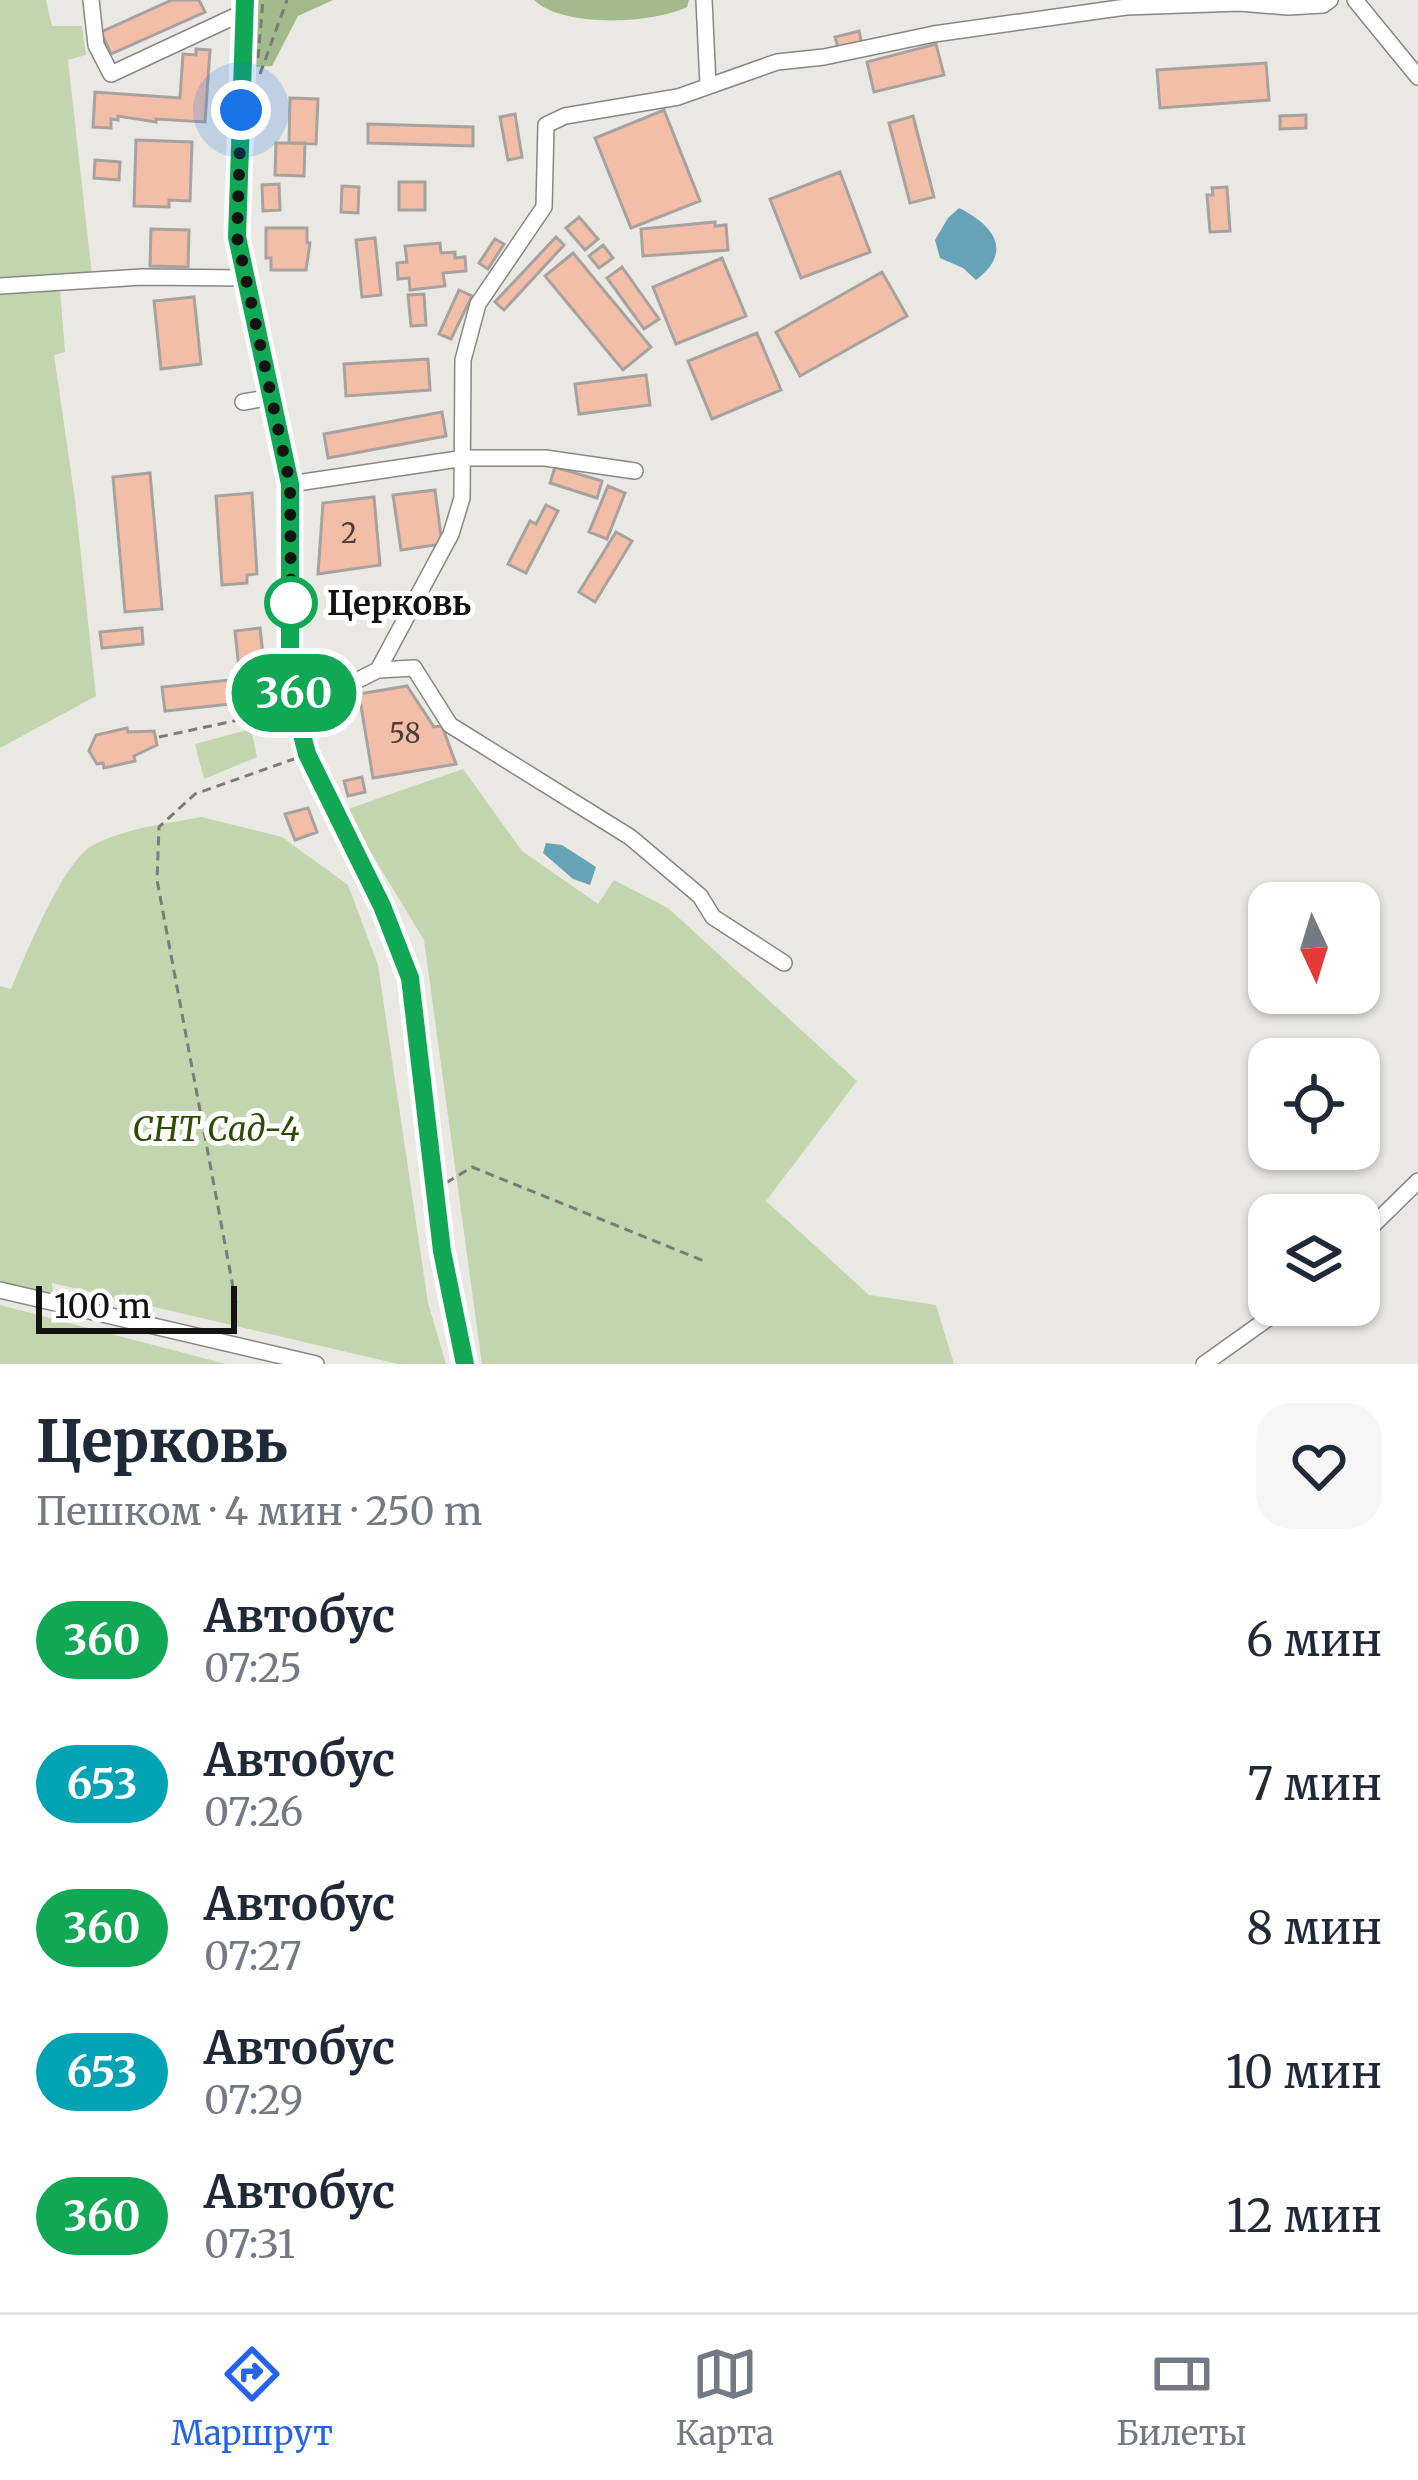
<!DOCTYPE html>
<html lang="ru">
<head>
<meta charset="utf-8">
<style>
	body { margin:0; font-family:Merriweather,serif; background:#f6f6f7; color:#1f2937; height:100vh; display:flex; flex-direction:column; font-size:45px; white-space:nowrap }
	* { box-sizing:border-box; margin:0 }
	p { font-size:39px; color:#747a83 }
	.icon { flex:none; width:66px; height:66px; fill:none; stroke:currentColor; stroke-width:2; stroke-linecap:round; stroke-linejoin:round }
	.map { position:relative; height:1364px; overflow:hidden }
	.details { display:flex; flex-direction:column; background:#fff; flex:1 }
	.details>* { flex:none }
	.badge { padding:0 24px; border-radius:39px; font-size:42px; line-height:78px }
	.needle { width:78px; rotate:176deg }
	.buttons { position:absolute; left:1248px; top:882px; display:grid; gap:24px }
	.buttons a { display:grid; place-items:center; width:132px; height:132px; border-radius:24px; background:#fff; box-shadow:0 3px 9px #0004; font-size:60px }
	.scale { position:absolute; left:36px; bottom:30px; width:201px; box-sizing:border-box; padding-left:12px; border:6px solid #131311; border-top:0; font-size:33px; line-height:42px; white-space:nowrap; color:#131311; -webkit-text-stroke:9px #fff; paint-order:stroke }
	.you { position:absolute; width:60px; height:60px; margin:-30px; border:9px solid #fff; border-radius:50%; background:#1a73e8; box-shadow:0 0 0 18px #1a73e833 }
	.map>.badge { position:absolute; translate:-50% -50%; box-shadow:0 0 0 6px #fff }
	.round { display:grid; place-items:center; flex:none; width:126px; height:126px; border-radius:36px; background:#f6f6f7 }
	.headline { display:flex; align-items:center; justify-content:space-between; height:204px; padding:0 36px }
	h1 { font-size:57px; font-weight:800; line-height:90px }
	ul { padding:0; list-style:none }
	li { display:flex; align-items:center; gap:36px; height:144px; padding:0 36px }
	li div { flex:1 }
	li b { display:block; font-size:45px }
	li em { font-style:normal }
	li .badge { min-width:132px; font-weight:700; text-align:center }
	.tabs { display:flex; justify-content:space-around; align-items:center; height:168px; border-top:3px solid #e0e1e3; background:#fff; font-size:33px; color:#747a83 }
	.tabs a { display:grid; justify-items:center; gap:6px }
	.tabs .current { color:#2563eb }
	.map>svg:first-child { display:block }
	.green { fill:#c2d5af }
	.forest { fill:#a3ba8c }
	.water { fill:#67a3b7 }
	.building { fill:#f3bea8; stroke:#a7a29f; stroke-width:3 }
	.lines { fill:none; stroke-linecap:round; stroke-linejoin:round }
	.minor-casing { stroke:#888782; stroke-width:18 }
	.path { stroke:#7b7b77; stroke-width:3; stroke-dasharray:9 6; stroke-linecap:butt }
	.minor { stroke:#fff; stroke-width:15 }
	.line-casing { stroke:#fff; stroke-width:27 }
	.line { stroke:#10a855; stroke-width:18 }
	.walk { stroke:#131311; stroke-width:12; stroke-dasharray:0 21.6 }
	.stop-dot { fill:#fff; stroke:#10a855; stroke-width:6 }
	.labels { text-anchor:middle; stroke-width:10; stroke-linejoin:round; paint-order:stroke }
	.number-label { font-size:27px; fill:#4b3e37 }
	.stop-label { font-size:33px; font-weight:bold; fill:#131311; stroke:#fff; text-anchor:start }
	.park-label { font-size:33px; font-style:italic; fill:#304b02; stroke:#fff }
</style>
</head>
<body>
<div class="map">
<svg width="1418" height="1364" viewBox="0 0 1418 1364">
	<rect width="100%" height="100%" fill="#e9e8e2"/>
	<!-- green -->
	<path class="green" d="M 0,0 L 46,0 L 52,26 L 82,26 L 86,55 L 68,60 L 92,276 L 0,282 Z
		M 60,290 L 65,352 L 54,355 L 75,500 L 96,696 L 0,748 L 0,294 Z
		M 251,729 L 257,757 L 204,779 L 195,744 Z
		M 463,769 L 522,851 L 598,904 L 614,880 L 668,908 L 857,1081 L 766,1201 L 869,1295 L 936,1305 L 954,1364 L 482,1364 L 424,940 L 345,810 Z
		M 201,817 L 282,837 L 348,885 L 378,965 L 428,1303 L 446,1364 L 398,1364 L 52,1283 L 53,1299 L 0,1286 L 0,986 L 11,989 C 26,955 62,862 93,845 C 126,828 165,824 201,817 Z
		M 0,1305 L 226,1364 L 0,1364 Z"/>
	<!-- forest -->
	<path class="forest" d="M 251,0 L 333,0 L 298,16 L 272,66 L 253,67 L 249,56 Z
		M 534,0 L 689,0 L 687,7 C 652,24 563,28 534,0 Z"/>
	<!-- water -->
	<path class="water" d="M 959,208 C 995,226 1013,252 976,280 L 963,268 L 940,258 L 935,240 L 948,218 Z
		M 546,843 L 562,845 L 596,867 L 590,885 L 573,879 L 543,853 Z"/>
	<!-- building -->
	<path class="building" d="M 172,0 L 199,0 L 205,12 L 111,54 L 101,32 Z
		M 859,31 L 862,45 L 839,51 L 835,37 Z
		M 936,44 L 944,75 L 874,92 L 867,62 Z
		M 196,49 L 210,50 L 205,122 L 156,119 L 156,122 L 118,116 L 118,120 L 111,119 L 111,128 L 93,127 L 95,92 L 180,98 L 183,54 L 196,55 Z
		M 1266,63 L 1269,100 L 1160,108 L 1157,70 Z
		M 290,98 L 318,99 L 316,144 L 289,143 Z
		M 664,110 L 700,201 L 631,228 L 595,138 Z
		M 515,114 L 522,157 L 508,160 L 500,117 Z
		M 1306,115 L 1306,128 L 1280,129 L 1280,116 Z
		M 913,116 L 934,197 L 910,203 L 889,123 Z
		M 368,124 L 473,127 L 473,146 L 368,143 Z
		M 136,140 L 192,142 L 190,201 L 169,200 L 169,207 L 134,206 Z
		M 276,143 L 305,143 L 304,176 L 275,175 Z
		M 95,160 L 120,162 L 119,180 L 94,178 Z
		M 840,172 L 870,252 L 801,278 L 770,199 Z
		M 399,182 L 425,182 L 425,210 L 399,210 Z
		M 279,184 L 280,210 L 263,211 L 262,185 Z
		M 342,186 L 359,187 L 358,213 L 341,212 Z
		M 1227,187 L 1230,231 L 1210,232 L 1207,195 L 1213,195 L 1212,188 Z
		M 579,217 L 598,239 L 585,250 L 566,228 Z
		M 715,222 L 715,226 L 726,225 L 728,250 L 643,256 L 641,229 Z
		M 266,228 L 307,228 L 307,243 L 310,243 L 306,270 L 271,270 L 271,258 L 266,258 Z
		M 151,229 L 189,230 L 188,267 L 150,266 Z
		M 556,237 L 564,245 L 504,310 L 495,302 Z
		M 375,238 L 381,295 L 362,297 L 356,240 Z
		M 495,239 L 504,244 L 488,269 L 479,263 Z
		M 440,243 L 441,253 L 455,252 L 455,258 L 465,257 L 466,271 L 443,273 L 445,286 L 410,290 L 409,278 L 398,279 L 397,263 L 407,262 L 405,246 Z
		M 603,245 L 613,258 L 599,268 L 589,256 Z
		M 573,253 L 651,347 L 623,370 L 545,276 Z
		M 722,258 L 746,316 L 676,344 L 653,287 Z
		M 622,267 L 659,319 L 644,329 L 607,278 Z
		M 882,272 L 907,316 L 800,376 L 776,332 Z
		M 459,290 L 472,296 L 451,339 L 439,334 Z
		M 424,294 L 426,325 L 411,326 L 408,295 Z
		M 194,297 L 201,364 L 161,369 L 154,301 Z
		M 757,333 L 781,390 L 712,419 L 688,361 Z
		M 428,359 L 430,390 L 346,396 L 344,364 Z
		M 646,375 L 650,405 L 579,414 L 575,384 Z
		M 442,412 L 446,436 L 328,458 L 324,434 Z
		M 555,467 L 602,481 L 597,498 L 550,483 Z
		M 150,473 L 162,609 L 125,612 L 113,477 Z
		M 608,486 L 625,493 L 607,539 L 589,532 Z
		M 435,490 L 442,544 L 401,550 L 393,495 Z
		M 252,493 L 257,574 L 247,575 L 247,583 L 222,585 L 216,496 Z
		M 374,497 L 380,565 L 318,574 L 323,503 Z
		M 546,505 L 558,511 L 526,573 L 508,564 L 530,521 L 536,524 Z
		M 616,532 L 632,541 L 595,602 L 579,592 Z
		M 142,628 L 143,644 L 102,648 L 100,632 Z
		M 260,628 L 268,700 L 165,711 L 162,687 L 240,679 L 235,631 Z
		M 407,686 L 434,727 L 442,726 L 456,764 L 373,778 L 359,694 Z
		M 127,728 L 128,732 L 154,731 L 157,745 L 134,756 L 135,761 L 104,768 L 103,763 L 97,764 L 89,751 L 96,735 Z
		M 362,777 L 365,792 L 348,796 L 344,781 Z
		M 308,808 L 317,832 L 295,840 L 285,814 Z"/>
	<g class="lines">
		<!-- minor casing -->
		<g class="minor-casing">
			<path id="minor" d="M 91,0 L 96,45 L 111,74 L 244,12
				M 244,0 L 237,237 L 290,484 L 290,669 L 296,711 L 307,754 L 382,906 L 409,978 L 442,1251 L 465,1364
				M 704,0 L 708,85
				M 1355,0 L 1418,77
				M 0,286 L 142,277 L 246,278
				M 243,402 L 273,397
				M 290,484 L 465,458 L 545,458 L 635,471
				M 378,670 L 414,668 L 450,725 L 630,837 L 700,896 L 713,917 L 784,963
				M 256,716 L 296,711 L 378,670 L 451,534 L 462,498 L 463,360 L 478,304 L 544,207 L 546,125 L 565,116 L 678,97 L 777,62 L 824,57 L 934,34 L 1126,7 L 1239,3 L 1288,7 L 1323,5 L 1330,0
				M 1359,1239 L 1418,1181
				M 0,1290 L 316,1364
				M 1204,1364 L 1287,1305"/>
		</g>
		<!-- path -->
		<path class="path" d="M 258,58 L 263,0
			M 260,74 L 287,0
			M 159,737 L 243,719
			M 446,1183 L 472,1167 L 704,1261
			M 236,1303 L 157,880 L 159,827 L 195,794 L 294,759"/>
		<!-- minor -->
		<use href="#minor" class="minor"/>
	</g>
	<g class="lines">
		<!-- line casing -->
		<g class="line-casing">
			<path id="line" d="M 245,0 L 237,237 L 290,484 L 290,668 L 296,711 L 307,754 L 382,906 L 410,978 L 442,1251 L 465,1364"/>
		</g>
		<!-- line -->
		<use href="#line" class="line"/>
		<!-- walk -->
		<path class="walk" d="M 241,110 L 237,237 L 290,484 L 291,603"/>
	</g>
	<!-- markers -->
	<circle class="stop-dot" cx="291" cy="603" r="24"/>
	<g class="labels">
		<!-- number labels -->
		<g class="number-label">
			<text x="349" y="543">2</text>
			<text x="405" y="743">58</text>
		</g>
		<!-- stop labels -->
		<g class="stop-label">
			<text x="327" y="615">Церковь</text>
		</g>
		<!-- park labels -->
		<g class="park-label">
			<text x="216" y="1141">СНТ Сад-4</text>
		</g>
	</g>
</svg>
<div class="buttons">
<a><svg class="needle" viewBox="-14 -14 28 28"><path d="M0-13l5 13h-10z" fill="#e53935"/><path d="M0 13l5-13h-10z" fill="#747a83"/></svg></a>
<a><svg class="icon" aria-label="locate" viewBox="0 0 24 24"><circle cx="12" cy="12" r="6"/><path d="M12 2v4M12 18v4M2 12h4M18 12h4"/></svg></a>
<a><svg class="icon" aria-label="layers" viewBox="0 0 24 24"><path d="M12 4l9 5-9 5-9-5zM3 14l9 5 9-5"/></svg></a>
</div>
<div class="scale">100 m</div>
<div class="you" style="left:241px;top:110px"></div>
<b class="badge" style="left:294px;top:693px;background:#10a855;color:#fff">360</b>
</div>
<section class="details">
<div class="headline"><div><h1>Церковь</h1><p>Пешком · 4 мин · 250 m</p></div><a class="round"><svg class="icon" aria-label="heart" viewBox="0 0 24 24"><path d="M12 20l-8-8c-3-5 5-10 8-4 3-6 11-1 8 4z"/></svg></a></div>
<ul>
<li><span class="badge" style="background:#10a855;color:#fff">360</span><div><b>Автобус</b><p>07:25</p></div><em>6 мин</em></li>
<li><span class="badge" style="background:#00a3b4;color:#fff">653</span><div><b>Автобус</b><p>07:26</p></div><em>7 мин</em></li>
<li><span class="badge" style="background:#10a855;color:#fff">360</span><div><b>Автобус</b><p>07:27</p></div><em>8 мин</em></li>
<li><span class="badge" style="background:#00a3b4;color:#fff">653</span><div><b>Автобус</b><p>07:29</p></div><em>10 мин</em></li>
<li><span class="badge" style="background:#10a855;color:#fff">360</span><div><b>Автобус</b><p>07:31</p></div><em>12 мин</em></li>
</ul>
</section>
<nav class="tabs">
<a class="current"><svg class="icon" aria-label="directions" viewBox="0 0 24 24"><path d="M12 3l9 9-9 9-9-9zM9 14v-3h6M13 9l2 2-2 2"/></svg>Маршрут</a>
<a><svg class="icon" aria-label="map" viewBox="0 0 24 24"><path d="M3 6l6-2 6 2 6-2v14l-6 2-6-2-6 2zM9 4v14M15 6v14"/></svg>Карта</a>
<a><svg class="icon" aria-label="tickets" viewBox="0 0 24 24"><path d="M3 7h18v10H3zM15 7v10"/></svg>Билеты</a>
</nav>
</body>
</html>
